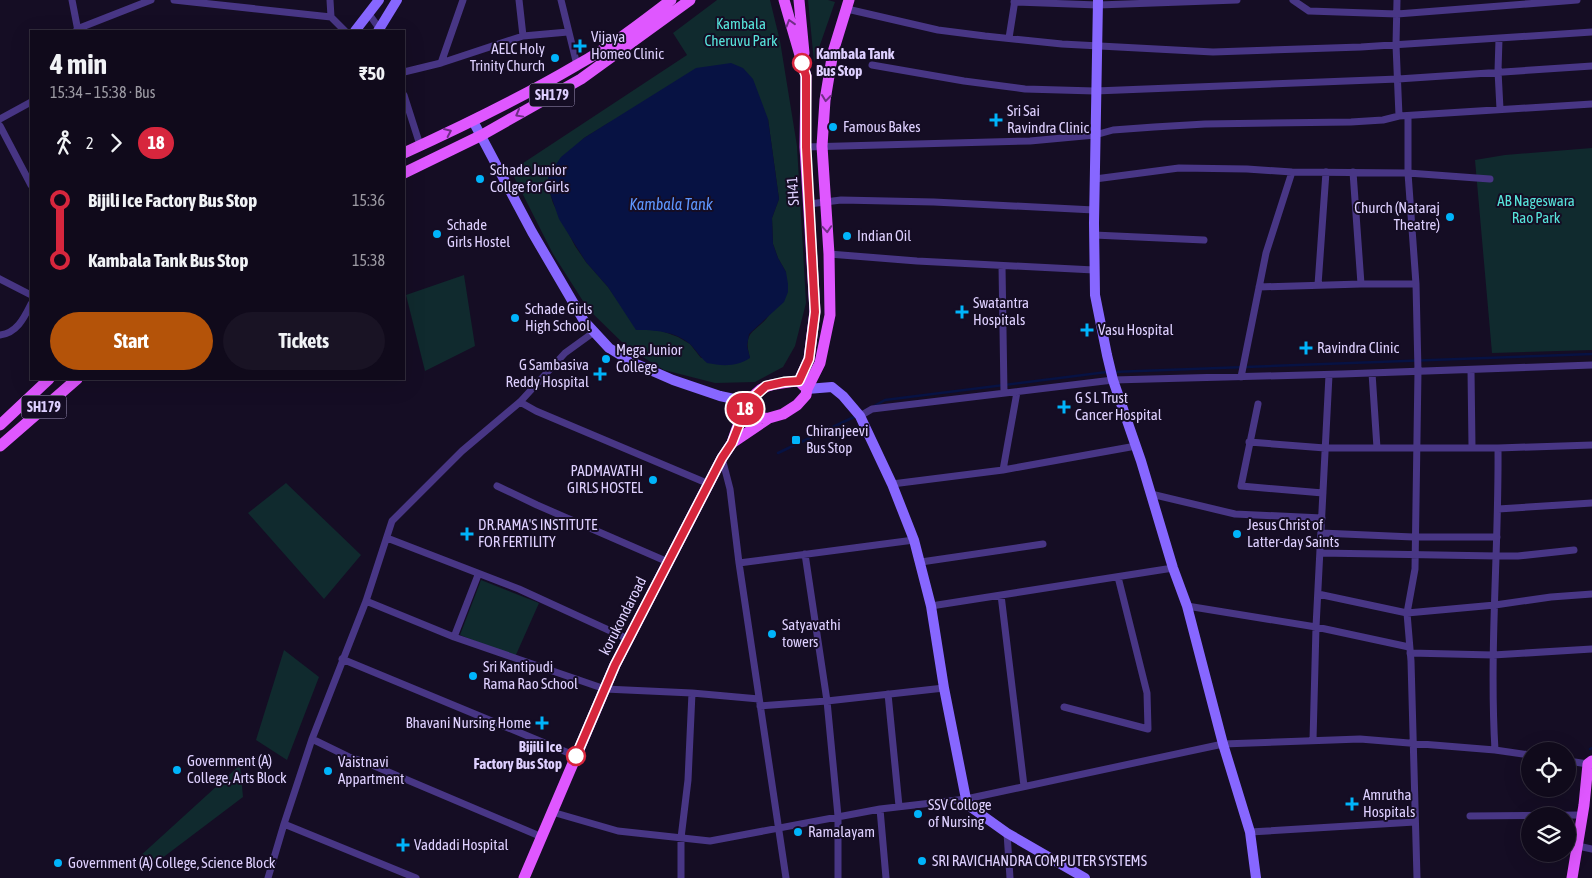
<!DOCTYPE html>
<html lang="en">
<head>
<meta charset="utf-8">
<style>
	body { margin:0; font-family:"Asap Condensed",sans-serif; background:#191324; color:#f1f3f6; height:100vh; display:flex; flex-direction:column; font-size:19px; white-space:nowrap }
	* { box-sizing:border-box; margin:0 }
	p { font-size:16px; color:#9c9aa3 }
	.icon { flex:none; width:28px; height:28px; fill:none; stroke:currentColor; stroke-width:2; stroke-linecap:round; stroke-linejoin:round }
	.map { position:relative; flex:1; overflow:hidden }
	.drawer { position:absolute; left:30px; top:30px; width:375px; height:350px; display:flex; flex-direction:column; background:#100a1b; border-radius:0px; box-shadow:0 5px 20px #0002,0 0 0 1px #302b3a }
	.drawer>* { flex:none }
	.badge { padding:0 10px; border-radius:16px; font-size:18px; line-height:32px }
	.fabs { position:absolute; left:1521px; top:742px; display:grid; gap:10px }
	.fabs a { display:grid; place-items:center; width:55px; height:55px; border-radius:50%; background:#100a1b; box-shadow:0 5px 20px #0002,0 0 0 1px #302b3a; font-size:25px }
	.map>.badge { position:absolute; translate:-50% -50%; box-shadow:0 0 0 2px #fff }
	.legs { display:flex; align-items:center; gap:8px; height:55px; padding:0 20px; font-size:16px }
	.legs p { margin-inline-start:auto }
	.headline { display:flex; align-items:center; justify-content:space-between; height:85px; padding:0 20px }
	h1 { font-size:28px; font-weight:700; line-height:38px }
	.button { display:flex; gap:10px; margin-top:auto; padding:10px 20px }
	.button a { flex:1; height:58px; border-radius:30px; background:#b45309; color:#fff; font-size:20px; font-weight:700; line-height:58px; text-align:center }
	.button a+a { background:#191324; color:#f1f3f6 }
	ul { padding:0 20px; list-style:none }
	li { display:flex; align-items:center; gap:18px; height:60px; font-size:19px }
	li i { display:grid; place-items:center; width:8px; height:100%; margin:0 6px; background:currentColor }
	li i::after { content:''; width:12px; height:12px; margin:-6px; border:4px solid; border-radius:50%; background:#100a1b }
	li p { margin-inline-start:auto }
	li:first-child i { background:linear-gradient(#0000 50%,currentColor 0) }
	li:last-child i { background:linear-gradient(currentColor 50%,#0000 0) }
	.map>svg:first-child { display:block }
	.green { fill:#102a2e; fill-rule:evenodd }
	.water { fill:#071243 }
	.lines { fill:none; stroke-linecap:round; stroke-linejoin:round }
	.stream { stroke:#071243; stroke-width:2.5 }
	.street { stroke:#483685; stroke-width:7 }
	.secondary { stroke:#8767ff; stroke-width:10 }
	.primary { stroke:#df57ff; stroke-width:11 }
	.oneway { stroke:#702e87 }
	.line-1-casing { stroke:#fff; stroke-width:11 }
	.line-1 { stroke:#d7263d; stroke-width:8 }
	.poi-dot { fill:#00b4fb; stroke:#150d24; stroke-width:2 }
	.stop-1-dot { fill:#fff; stroke:#d7263d; stroke-width:2.5 }
	.labels { text-anchor:middle; stroke-width:4; stroke-linejoin:round; paint-order:stroke }
	.shield { fill:#150d24; stroke:#a296bd; stroke-width:1 }
	.shield-label { font-size:14px; font-weight:bold; fill:#ded0ff }
	.park-label { font-size:15px; fill:#57e4db; stroke:#150d24 }
	.poi-label { font-size:15px; fill:#ded0ff; stroke:#150d24; text-anchor:start }
	.stop-label { font-size:15px; font-weight:bold; fill:#ded0ff; stroke:#150d24; text-anchor:start }
	.street-label { font-size:15px; fill:#ded0ff; stroke:#150d24 }
	.water-label { font-size:16px; font-style:italic; fill:#5e97ff; stroke:#150d24 }
</style>
</head>
<body>
<div class="map">
<svg width="1592" height="878" viewBox="0 0 1592 878">
	<rect width="100%" height="100%" fill="#150d24"/>
	<!-- green -->
	<path class="green" d="M 717,0 L 770,0 L 780,41 L 797,146 L 806,303 L 795,346 L 783,367 L 755,382 L 715,383 L 664,370 L 628,348 L 588,309 L 553,254 L 511,171 L 687,55 L 673,33 ZM 768,119 L 779,199 L 772,218 L 773,244 L 778,258 L 786,272 C 781,285 778,301 771,312 C 759,333 741,328 750,358 L 701,358 L 690,344 L 678,337 L 659,330 L 618,301 L 608,287 L 586,262 L 575,246 L 553,203 L 549,190 L 548,176 L 584,138 L 610,122 Z
		M 808,0 L 828,0 L 835,2 L 814,62 Z
		M 1592,148 L 1592,350 L 1492,353 L 1475,160 L 1505,155 Z
		M 464,275 L 475,346 L 425,371 L 406,295 Z
		M 286,483 L 361,555 L 324,599 L 248,513 Z
		M 481,580 L 539,603 L 515,657 L 460,635 Z
		M 284,650 L 319,677 L 287,760 L 256,740 Z
		M 240,765 L 243,797 L 153,865 L 139,857 Z"/>
	<!-- water -->
	<path class="water" d="M 731,63 L 743,68 L 753,79 L 768,119 L 779,199 L 772,218 L 773,244 L 778,258 L 786,272 L 788,284 L 788,292 L 784,302 L 749,334 L 747,346 L 750,358 C 737,367 722,366 707,363 C 700,357 696,350 690,344 C 675,331 654,330 636,330 L 608,287 L 586,262 L 559,219 L 549,190 L 548,176 L 561,157 L 584,138 L 696,68 Z"/>
	<g class="lines">
		<!-- stream -->
		<path class="stream" d="M 1113,372 L 1592,354
			M 874,406 L 885,400 L 1107,372
			M 778,453 L 856,416
			M 1590,749 L 1592,748"/>
		<!-- street -->
		<path class="street" d="M 72,0 L 78,31
			M 174,0 L 331,17
			M 330,0 L 331,17 L 345,31
			M 561,0 L 577,65
			M 1293,0 L 1309,11 L 1397,14 L 1577,0
			M 1397,0 L 1396,45 L 1399,116
			M 1014,2 L 1098,5 L 1237,0
			M 847,9 L 938,30 L 985,36 L 1062,44 L 1213,52 L 1361,47 L 1592,32
			M 369,14 L 381,31
			M 77,29 L 151,0
			M 523,36 L 568,32
			M 1009,38 L 1015,0
			M 1499,39 L 1498,71 L 1500,109
			M 441,63 L 463,0
			M 872,65 L 964,81 L 1025,89 L 1095,91 L 1398,79 L 1592,66
			M 404,72 L 441,63 L 523,36 L 519,0
			M 404,95 L 420,145
			M 1408,116 L 1408,173 L 1416,284 L 1418,371 L 1415,569 L 1407,613 L 1411,661 L 1417,878
			M 0,119 L 31,102
			M 0,126 L 31,185
			M 805,147 L 1030,141 L 1095,135 L 1113,130 L 1154,127 L 1205,124 L 1351,122 L 1383,120 L 1399,116 L 1592,104
			M 1353,172 L 1361,284
			M 1095,179 L 1179,168 L 1247,169 L 1292,172 L 1408,173 L 1490,179
			M 809,204 L 841,200 L 934,202 L 1094,210
			M 1094,235 L 1204,240
			M 829,254 L 917,261 L 1094,270
			M 1002,266 L 1004,393
			M 0,279 L 31,295
			M 1318,285 L 1326,172
			M 1259,287 L 1361,284 L 1416,284
			M 0,335 C 17,333 24,318 31,304
			M 1471,370 L 1472,447
			M 1372,373 L 1377,448
			M 1241,377 L 1266,253 L 1292,172
			M 520,402 L 536,411 L 709,484
			M 1258,404 L 1241,486 L 1323,493
			M 860,416 L 872,409 L 1113,380 L 1342,374 L 1592,365
			M 1249,442 L 1325,448 L 1498,448 L 1592,445
			M 722,458 L 730,489 L 739,563 L 786,878
			M 1003,470 L 1017,392
			M 892,484 L 1003,470 L 1136,446
			M 497,486 L 537,505 L 668,562
			M 1151,494 L 1235,514 L 1322,518
			M 1498,509 L 1592,503
			M 1321,533 L 1413,537 L 1497,537
			M 387,538 L 519,589 L 628,639
			M 1320,553 L 1497,556 L 1518,556 L 1574,550
			M 805,554 L 827,701 L 838,816 L 838,878
			M 921,562 L 1043,544
			M 739,563 L 914,540
			M 1318,594 L 1407,613 L 1495,605 L 1551,597 L 1592,594
			M 1001,595 L 1024,786
			M 366,601 L 454,637 L 605,689 L 692,693 L 759,699
			M 931,606 L 1173,568
			M 1187,606 L 1316,627 L 1409,647
			M 454,637 L 478,575
			M 1410,653 L 1493,655 L 1592,649
			M 342,659 L 576,756
			M 888,694 L 899,806
			M 760,706 L 827,701 L 944,688
			M 1064,707 L 1148,729 L 1147,693 L 1118,577
			M 312,739 L 349,757 L 365,762 L 542,837
			M 1313,740 L 1316,627 L 1329,375
			M 1495,750 C 1489,649 1499,548 1498,448
			M 1568,761 L 1588,764
			M 880,809 L 886,878
			M 552,812 L 618,831 L 710,841 L 880,809 L 966,799 L 1223,744 L 1360,739 L 1495,750 L 1530,755
			M 1470,816 L 1583,815
			M 284,824 L 416,878
			M 1250,832 L 1415,822
			M 1007,833 L 1010,878
			M 1578,846 L 1592,849
			M 268,878 L 284,824 L 312,739 L 366,601 L 392,521 L 462,451 L 520,402 L 565,353 L 594,332
			M 681,878 L 681,838 L 688,780 L 692,693"/>
		<!-- secondary -->
		<path class="secondary" d="M 1098,0 L 1094,223 L 1095,295 L 1107,355 L 1113,380 L 1141,461 L 1173,568 L 1187,606 L 1223,744 L 1250,832 L 1256,878
			M 355,31 L 379,0
			M 378,31 L 397,0
			M 473,121 L 532,232 L 584,321 L 609,348 L 634,363 L 673,380 L 720,396 L 748,402
			M 807,389 L 832,387 L 843,396 L 860,416 L 892,484 L 914,540 L 931,606 L 944,688 L 966,799 L 972,808 L 1007,833 L 1085,878"/>
		<!-- primary -->
		<path class="primary" d="M 784,0 L 806,76 L 805,147 L 815,311 L 809,359 L 799,381
			M 799,0 L 804,53
			M 404,153 C 463,126 521,98 577,65 C 610,47 641,23 671,0
			M 404,173 L 482,135 L 581,79 L 690,0
			M 748,402 L 749,413 L 754,419 L 769,418 L 783,414 L 797,405 L 806,395 L 807,389 L 820,363 L 830,315 L 829,254 L 822,146 L 825,100 L 833,52 L 849,0
			M 0,425 L 49,379
			M 732,443 C 738,425 748,392 768,386 C 778,383 789,382 799,381 L 804,386
			M 0,446 L 77,379
			M 524,878 L 615,665 L 722,458 L 732,443 L 769,418
			M 1572,878 L 1584,805 L 1588,764 L 1592,761"/>
	</g>
	<!-- one-way arrows -->
	<defs><path id="oneway-chevron" d="M-2-3.5L2.5 0L-2 3.5" fill="none" stroke-width="1.6" stroke-linecap="round" stroke-linejoin="round" transform="scale(1.25)"/></defs>
	<g class="oneway">
		<use href="#oneway-chevron" transform="translate(790 23) rotate(-107)"/>
		<use href="#oneway-chevron" transform="translate(826 98) rotate(97)"/>
		<use href="#oneway-chevron" transform="translate(519 114) rotate(151)"/>
		<use href="#oneway-chevron" transform="translate(448 132) rotate(-25)"/>
		<use href="#oneway-chevron" transform="translate(827 229) rotate(86)"/>
	</g>
	<g class="lines">
		<!-- line-1 casing -->
		<g class="line-1-casing">
			<path id="line-1" d="M 576,756 L 615,665 L 722,458 L 732,443 L 748,402 L 766,386 L 784,382 L 799,381 L 809,359 L 815,312 L 806,147 L 806,76 L 802,63"/>
		</g>
		<!-- line-1 -->
		<use href="#line-1" class="line-1"/>
	</g>
	<!-- markers -->
	<g class="poi-dot">
		<path d="M577.5 38.5h5v5h5v5h-5v5h-5v-5h-5v-5h5z"/>
		<circle cx="555" cy="58" r="5"/>
		<path d="M993.5 112.5h5v5h5v5h-5v5h-5v-5h-5v-5h5z"/>
		<circle cx="833" cy="127" r="5"/>
		<circle cx="480" cy="179" r="5"/>
		<circle cx="1450" cy="217" r="5"/>
		<circle cx="437" cy="234" r="5"/>
		<circle cx="847" cy="236" r="5"/>
		<path d="M959.5 304.5h5v5h5v5h-5v5h-5v-5h-5v-5h5z"/>
		<circle cx="515" cy="318" r="5"/>
		<path d="M1084.5 322.5h5v5h5v5h-5v5h-5v-5h-5v-5h5z"/>
		<path d="M1303.5 340.5h5v5h5v5h-5v5h-5v-5h-5v-5h5z"/>
		<circle cx="606" cy="359" r="5"/>
		<path d="M597.5 366.5h5v5h5v5h-5v5h-5v-5h-5v-5h5z"/>
		<path d="M1061.5 399.5h5v5h5v5h-5v5h-5v-5h-5v-5h5z"/>
		<rect x="791" y="435" width="10" height="10" rx="2.5"/>
		<circle cx="653" cy="480" r="5"/>
		<path d="M464.5 526.5h5v5h5v5h-5v5h-5v-5h-5v-5h5z"/>
		<circle cx="1237" cy="534" r="5"/>
		<circle cx="772" cy="634" r="5"/>
		<circle cx="473" cy="676" r="5"/>
		<path d="M539.5 715.5h5v5h5v5h-5v5h-5v-5h-5v-5h5z"/>
		<circle cx="177" cy="770" r="5"/>
		<circle cx="328" cy="771" r="5"/>
		<path d="M1349.5 796.5h5v5h5v5h-5v5h-5v-5h-5v-5h5z"/>
		<circle cx="918" cy="814" r="5"/>
		<circle cx="798" cy="832" r="5"/>
		<path d="M400.5 837.5h5v5h5v5h-5v5h-5v-5h-5v-5h5z"/>
		<circle cx="922" cy="861" r="5"/>
		<circle cx="58" cy="863" r="5"/>
	</g>
	<g class="stop-1-dot">
		<circle cx="802" cy="63" r="9"/>
		<circle cx="576" cy="756" r="9"/>
	</g>
	<g class="labels">
		<!-- shield labels -->
		<g class="shield">
			<rect x="529.5" y="83.5" width="45" height="23" rx="4"/>
			<rect x="21.5" y="395.5" width="45" height="23" rx="4"/>
		</g>
		<g class="shield-label">
			<text x="552" y="100">SH179</text>
			<text x="44" y="412">SH179</text>
		</g>
		<!-- park labels -->
		<g class="park-label">
			<text x="741" y="29">Kambala<tspan x="741" dy="17">Cheruvu Park</tspan></text>
			<text x="1536" y="206">AB Nageswara<tspan x="1536" dy="17">Rao Park</tspan></text>
		</g>
		<!-- poi labels -->
		<g class="poi-label">
			<text x="591" y="42">Vijaya<tspan x="591" dy="17">Homeo Clinic</tspan></text>
			<text x="545" y="54" text-anchor="end">AELC Holy<tspan x="545" dy="17">Trinity Church</tspan></text>
			<text x="1007" y="116">Sri Sai<tspan x="1007" dy="17">Ravindra Clinic</tspan></text>
			<text x="843" y="132">Famous Bakes</text>
			<text x="490" y="175">Schade Junior<tspan x="490" dy="17">Collge for Girls</tspan></text>
			<text x="1440" y="213" text-anchor="end">Church (Nataraj<tspan x="1440" dy="17">Theatre)</tspan></text>
			<text x="447" y="230">Schade<tspan x="447" dy="17">Girls Hostel</tspan></text>
			<text x="857" y="241">Indian Oil</text>
			<text x="973" y="308">Swatantra<tspan x="973" dy="17">Hospitals</tspan></text>
			<text x="525" y="314">Schade Girls<tspan x="525" dy="17">High School</tspan></text>
			<text x="1098" y="335">Vasu Hospital</text>
			<text x="1317" y="353">Ravindra Clinic</text>
			<text x="616" y="355">Mega Junior<tspan x="616" dy="17">College</tspan></text>
			<text x="589" y="370" text-anchor="end">G Sambasiva<tspan x="589" dy="17">Reddy Hospital</tspan></text>
			<text x="1075" y="403">G S L Trust<tspan x="1075" dy="17">Cancer Hospital</tspan></text>
			<text x="806" y="436">Chiranjeevi<tspan x="806" dy="17">Bus Stop</tspan></text>
			<text x="643" y="476" text-anchor="end">PADMAVATHI<tspan x="643" dy="17">GIRLS HOSTEL</tspan></text>
			<text x="478" y="530">DR.RAMA'S INSTITUTE<tspan x="478" dy="17">FOR FERTILITY</tspan></text>
			<text x="1247" y="530">Jesus Christ of<tspan x="1247" dy="17">Latter-day Saints</tspan></text>
			<text x="782" y="630">Satyavathi<tspan x="782" dy="17">towers</tspan></text>
			<text x="483" y="672">Sri Kantipudi<tspan x="483" dy="17">Rama Rao School</tspan></text>
			<text x="531" y="728" text-anchor="end">Bhavani Nursing Home</text>
			<text x="187" y="766">Government (A)<tspan x="187" dy="17">College, Arts Block</tspan></text>
			<text x="338" y="767">Vaistnavi<tspan x="338" dy="17">Appartment</tspan></text>
			<text x="1363" y="800">Amrutha<tspan x="1363" dy="17">Hospitals</tspan></text>
			<text x="928" y="810">SSV Colloge<tspan x="928" dy="17">of Nursing</tspan></text>
			<text x="808" y="837">Ramalayam</text>
			<text x="414" y="850">Vaddadi Hospital</text>
			<text x="932" y="866">SRI RAVICHANDRA COMPUTER SYSTEMS</text>
			<text x="68" y="868">Government (A) College, Science Block</text>
		</g>
		<!-- stop labels -->
		<g class="stop-label">
			<text x="816" y="59">Kambala Tank<tspan x="816" dy="17">Bus Stop</tspan></text>
			<text x="562" y="752" text-anchor="end">Bijili Ice<tspan x="562" dy="17">Factory Bus Stop</tspan></text>
		</g>
		<!-- street labels -->
		<g class="street-label">
			<text transform="translate(793 191) rotate(-94)" y="5">SH41</text>
			<text transform="translate(623 616) rotate(-63)" y="5">korukondaroad</text>
		</g>
		<!-- water labels -->
		<g class="water-label">
			<text x="671" y="210">Kambala Tank</text>
		</g>
	</g>
</svg>
<div class="fabs">
<a><svg class="icon" aria-label="locate" viewBox="0 0 24 24"><circle cx="12" cy="12" r="6"/><path d="M12 2v4M12 18v4M2 12h4M18 12h4"/></svg></a>
<a><svg class="icon" aria-label="layers" viewBox="0 0 24 24"><path d="M12 4l9 5-9 5-9-5zM3 14l9 5 9-5"/></svg></a>
</div>
<b class="badge" style="left:745px;top:409px;background:#d7263d;color:#fff">18</b>
<section class="drawer">
<div class="headline"><div><h1>4 min</h1><p>15:34 – 15:38 · Bus</p></div><b>₹50</b></div>
<div class="legs"><svg class="icon" aria-label="walk" viewBox="0 0 24 24"><circle cx="13" cy="4" r="2"/><path d="M13 8l-2 6 4 7M11 14l-3 7M7 12l3-4h3l4 4"/></svg>2<svg class="icon" aria-label="forward" viewBox="0 0 24 24"><path d="M9 5l7 7-7 7"/></svg><b class="badge" style="background:#d7263d;color:#fff">18</b></div>
<ul>
<li><i style="color:#d7263d"></i><b>Bijili Ice Factory Bus Stop</b><p>15:36</p></li>
<li><i style="color:#d7263d"></i><b>Kambala Tank Bus Stop</b><p>15:38</p></li>
</ul>
<div class="button"><a>Start</a><a>Tickets</a></div>
</section>
</div>
</body>
</html>
